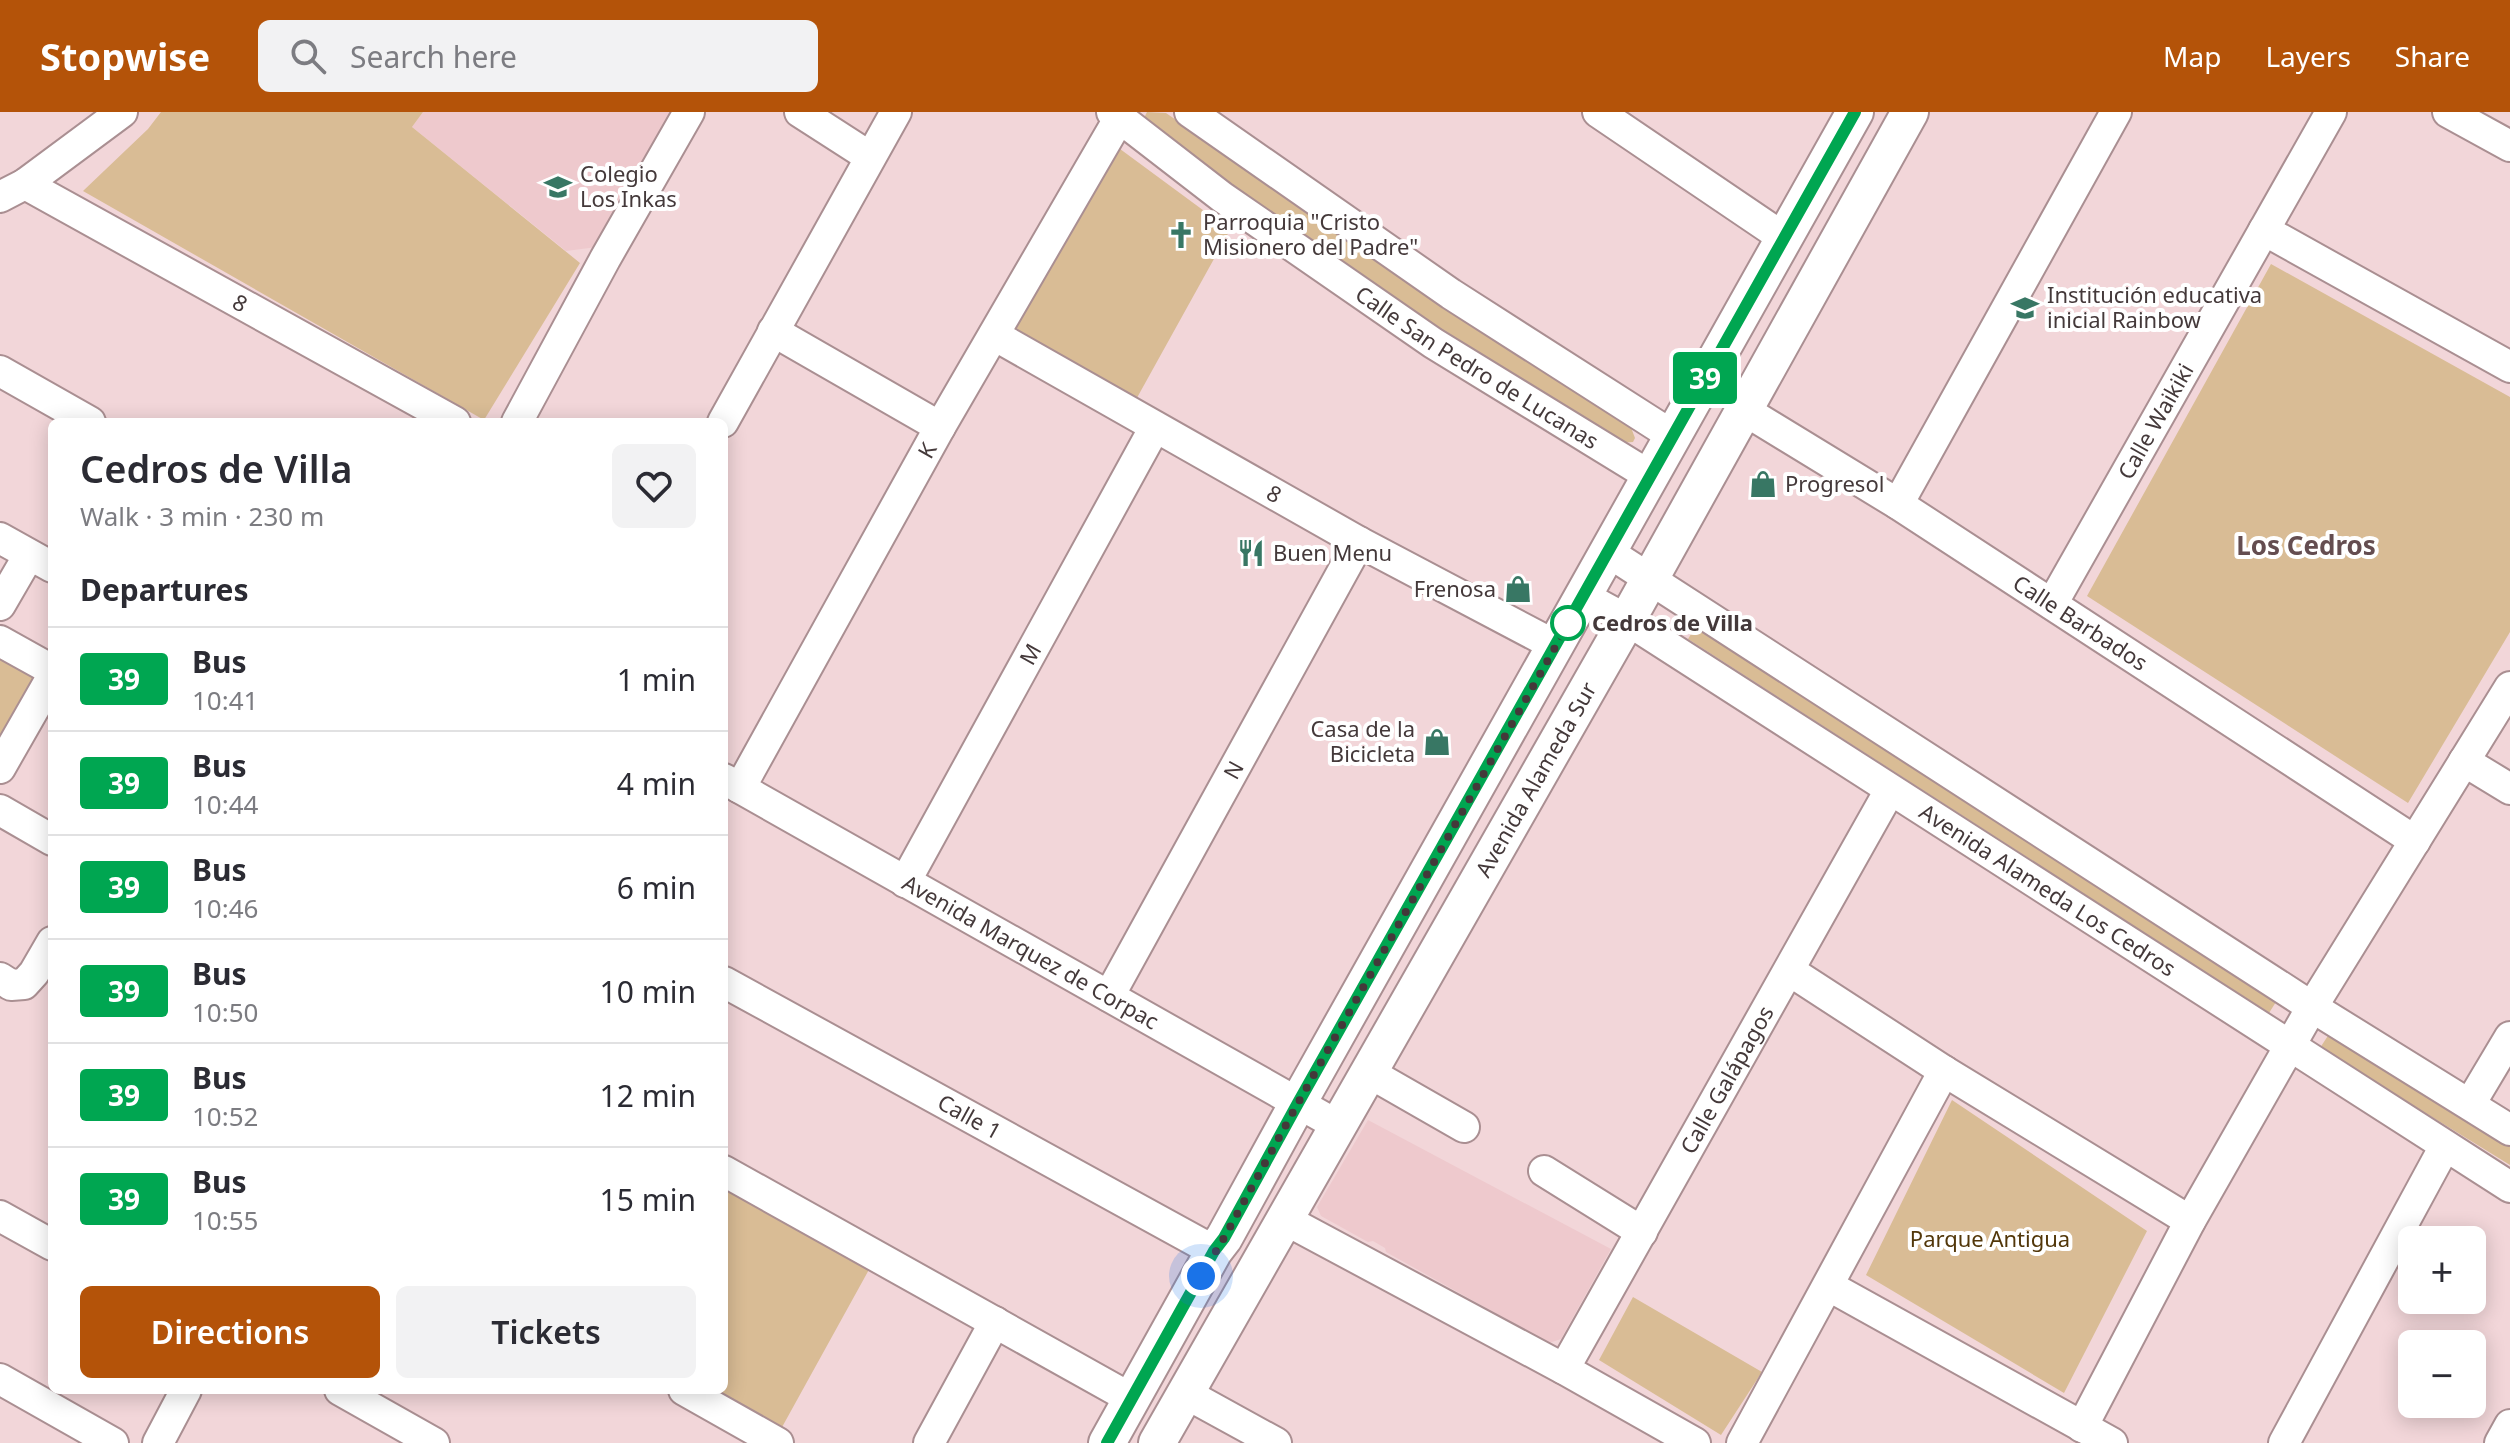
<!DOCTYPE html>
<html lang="en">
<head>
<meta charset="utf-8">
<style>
	body { margin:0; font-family:"Noto Sans",sans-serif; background:#f2f2f3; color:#2b2b33; height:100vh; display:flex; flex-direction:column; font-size:30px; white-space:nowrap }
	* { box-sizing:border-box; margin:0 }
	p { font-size:26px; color:#7c7c81 }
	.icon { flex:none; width:44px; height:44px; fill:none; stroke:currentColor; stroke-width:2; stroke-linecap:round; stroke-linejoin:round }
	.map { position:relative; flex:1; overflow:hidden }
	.drawer { position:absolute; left:48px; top:306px; width:680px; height:976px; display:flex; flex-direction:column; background:#fff; border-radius:12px; box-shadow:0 4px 20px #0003 }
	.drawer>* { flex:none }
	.badge { padding:0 16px; border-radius:6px; font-size:28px; line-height:52px }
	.fabs { position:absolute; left:2398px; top:1114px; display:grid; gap:16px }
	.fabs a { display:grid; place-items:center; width:88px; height:88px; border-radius:12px; background:#fff; box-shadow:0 4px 20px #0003; font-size:40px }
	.you { position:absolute; width:40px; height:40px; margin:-20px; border:6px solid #fff; border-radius:50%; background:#1a73e8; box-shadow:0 0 0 12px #1a73e833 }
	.map>.badge { position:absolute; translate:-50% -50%; box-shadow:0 0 0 4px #fff }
	h2 { padding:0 32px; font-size:30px; line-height:72px }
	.round { display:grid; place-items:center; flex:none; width:84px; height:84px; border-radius:12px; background:#f2f2f3 }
	.summary { display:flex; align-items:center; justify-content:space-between; height:136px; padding:0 32px }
	h1 { font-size:38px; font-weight:600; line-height:60px }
	.action { display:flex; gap:16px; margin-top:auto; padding:16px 32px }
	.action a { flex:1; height:92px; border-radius:12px; background:#b45309; color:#fff; font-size:32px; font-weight:600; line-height:92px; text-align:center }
	.action a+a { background:#f2f2f3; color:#2b2b33 }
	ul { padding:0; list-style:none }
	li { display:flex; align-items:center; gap:24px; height:104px; padding:0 32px; border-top:2px solid #e1e1e2 }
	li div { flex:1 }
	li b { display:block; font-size:30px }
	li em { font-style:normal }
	li .badge { min-width:88px; font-weight:700; text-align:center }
	header { display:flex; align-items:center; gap:48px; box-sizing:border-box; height:112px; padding:0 40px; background:#b45309; color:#fff }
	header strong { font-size:38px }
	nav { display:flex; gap:44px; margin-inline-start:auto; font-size:28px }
	.search { width:560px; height:72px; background:#f2f2f3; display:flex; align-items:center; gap:20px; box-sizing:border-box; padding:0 28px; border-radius:12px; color:#7c7c81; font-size:30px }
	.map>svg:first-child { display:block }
	.built { fill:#eec9cd }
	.green { fill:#d9bc95 }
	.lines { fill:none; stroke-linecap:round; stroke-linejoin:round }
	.minor-casing { stroke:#aa8f92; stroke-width:34 }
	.major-casing { stroke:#aa8f92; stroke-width:40 }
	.minor { stroke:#fff; stroke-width:30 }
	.major { stroke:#fff; stroke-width:36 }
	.line-casing { stroke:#fff; stroke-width:18 }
	.line { stroke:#00a651; stroke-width:12 }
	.walk { stroke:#44393a; stroke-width:8; stroke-dasharray:0 14.4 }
	.stop-dot { fill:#fff; stroke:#00a651; stroke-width:4 }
	.labels { text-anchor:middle; stroke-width:8; stroke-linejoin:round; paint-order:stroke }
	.poi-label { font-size:22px; fill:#44393a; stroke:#fff; text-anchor:start }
	.street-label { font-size:22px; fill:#44393a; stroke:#fff }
	.stop-label { font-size:22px; font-weight:bold; fill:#44393a; stroke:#fff; text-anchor:start }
	.park-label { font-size:22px; fill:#52370a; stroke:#fff }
	.quarter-label { font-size:26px; font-weight:bold; fill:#644d50; stroke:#fff }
</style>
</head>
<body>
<header>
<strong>Stopwise</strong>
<div class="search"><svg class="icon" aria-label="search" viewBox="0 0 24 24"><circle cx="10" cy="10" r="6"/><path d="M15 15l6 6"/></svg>Search here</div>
<nav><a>Map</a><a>Layers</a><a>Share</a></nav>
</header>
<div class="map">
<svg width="2510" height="1331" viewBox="0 0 2510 1331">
	<rect width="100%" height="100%" fill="#f2d6d9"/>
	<!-- built -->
	<path class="built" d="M 423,0 L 673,0 L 597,135 L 566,139 L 412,15 Z
		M 1368,1008 L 1611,1137 L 1561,1227 L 1549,1231 L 1386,1140 L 1385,1136 L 1373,1129 L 1368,1130 L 1321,1104 L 1317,1095 Z"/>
	<!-- green -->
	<path class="green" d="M 161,0 L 423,0 L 412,15 L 580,151 L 484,308 L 83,79 L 148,17 Z
		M 1147,0 L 1166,1 L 1393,158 L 1630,313 L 1635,326 L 1633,330 L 1619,331 L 1384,186 L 1154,27 L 1143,8 Z
		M 1116,34 L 1230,118 L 1133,293 L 1008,221 Z
		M 2271,152 L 2510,285 L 2510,520 L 2408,691 L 2087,484 Z
		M 1699,509 L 2281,882 L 2269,901 L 1688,527 Z
		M 0,529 L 52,558 L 0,631 Z
		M 2331,919 L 2510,1029 L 2510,1053 L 2320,936 Z
		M 1952,988 L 2147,1119 L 2064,1281 L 1866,1163 Z
		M 724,1074 L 871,1154 L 781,1317 L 715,1278 L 724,1278 Z
		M 1633,1185 L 1762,1260 L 1721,1323 L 1599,1248 Z"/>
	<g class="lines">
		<!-- minor casing -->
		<g class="minor-casing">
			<g id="minor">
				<path d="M 800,0 L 870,45"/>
				<path id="s1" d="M 1112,0 L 1222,85 L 1433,231 L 1650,364"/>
				<path d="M 1190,0 L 1451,182 L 1673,324"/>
				<path d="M 1598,0 L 1784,126"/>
				<path d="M 2448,0 L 2510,34"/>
				<path id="s2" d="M 25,72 L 455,310"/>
				<path d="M 0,85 L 25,72 L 122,0"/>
				<path d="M 2264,118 L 2510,255"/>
				<path d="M 773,219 L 940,315"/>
				<path id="s3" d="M 994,223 L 1359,430 L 1556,534"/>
				<path d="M 0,259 L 90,310"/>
				<path id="s4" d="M 1744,298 L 1898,392 L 2415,729"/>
				<path d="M 517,310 L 605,147 L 689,0"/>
				<path d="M 723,310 L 896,0"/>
				<path d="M 1898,392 L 2116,0"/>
				<path d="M 0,426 L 52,455"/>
				<path d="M 1608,440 L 2312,895 L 2510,1018"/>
				<path id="s5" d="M 1583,484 L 1627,508 L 2510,1075"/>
				<path id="s6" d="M 2052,492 L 2331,0"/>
				<path d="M 0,493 L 29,443"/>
				<path d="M 0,529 L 52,558"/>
				<path d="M 2464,649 L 2510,677"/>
				<path d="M 0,656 L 52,565"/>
				<path id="s7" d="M 724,667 L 1337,1013"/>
				<path id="s8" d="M 740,676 L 940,315 L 1120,5"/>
				<path d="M 0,698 L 52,728"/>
				<path id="s9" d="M 905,770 L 1155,315"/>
				<path d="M 1790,859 L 1944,959 L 2190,1109"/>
				<path d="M 0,866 L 11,873 L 24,872 L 34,861 L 52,830"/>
				<path id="s10" d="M 724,870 L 1214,1139"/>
				<path id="s11" d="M 1109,884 L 1359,430"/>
				<path d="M 1368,960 L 1464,1015"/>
				<path d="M 2470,992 L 2510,925"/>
				<path d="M 724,1059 L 1132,1287"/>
				<path d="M 1544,1059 L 1642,1120"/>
				<path d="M 0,1104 L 52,1133"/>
				<path d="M 1284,1107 L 1564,1257 L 1695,1331"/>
				<path d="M 1829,1174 L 2112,1331"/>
				<path id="s12" d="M 1564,1257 L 1890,678"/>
				<path d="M 0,1267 L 113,1331"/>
				<path d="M 340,1278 L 434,1331"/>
				<path d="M 684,1278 L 778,1331"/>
				<path d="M 1185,1281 L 1276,1331"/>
				<path d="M 2082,1315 L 2190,1109 L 2312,895 L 2510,575"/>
				<path d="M 158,1331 L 186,1278"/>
				<path d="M 929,1331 L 995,1210"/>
				<path d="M 1742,1331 L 1944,959"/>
				<path d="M 2284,1331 L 2445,1034"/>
				<path d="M 2500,1331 L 2510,1313"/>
			</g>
		</g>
		<!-- major casing -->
		<g class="major-casing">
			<g id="major">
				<path d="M 1107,1331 L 1214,1139 L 1224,1126 L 1298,991 L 1855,0"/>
				<path id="s13" d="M 1157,1331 L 1627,508 L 1910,0"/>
			</g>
		</g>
		<!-- minor -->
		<use href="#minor" class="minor"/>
		<!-- major -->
		<use href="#major" class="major"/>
	</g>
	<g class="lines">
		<!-- line casing -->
		<g class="line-casing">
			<path id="line" d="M 1107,1331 L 1214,1139 L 1224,1126 L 1298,991 L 1855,0"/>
		</g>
		<!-- line -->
		<use href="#line" class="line"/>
		<!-- walk -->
		<path class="walk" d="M 1201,1164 L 1224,1126 L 1298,991 L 1570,509 L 1568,511"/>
	</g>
	<!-- icons -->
	<defs>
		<g id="school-bare" transform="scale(2.16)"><path d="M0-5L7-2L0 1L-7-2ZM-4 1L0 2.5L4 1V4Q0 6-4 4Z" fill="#387764" stroke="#fff" stroke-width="2.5" paint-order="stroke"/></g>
		<g id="church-bare" transform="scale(2.16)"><path d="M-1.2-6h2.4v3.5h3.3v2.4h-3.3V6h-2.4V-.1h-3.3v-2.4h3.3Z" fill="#387764" stroke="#fff" stroke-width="2.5" paint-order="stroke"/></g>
		<g id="shop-bare" transform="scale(2.16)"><path d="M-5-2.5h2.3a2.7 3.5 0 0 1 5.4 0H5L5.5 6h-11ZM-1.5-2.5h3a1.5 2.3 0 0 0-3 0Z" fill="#387764" stroke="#fff" stroke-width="2.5" paint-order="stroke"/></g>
		<g id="restaurant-bare" transform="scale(2.16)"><path d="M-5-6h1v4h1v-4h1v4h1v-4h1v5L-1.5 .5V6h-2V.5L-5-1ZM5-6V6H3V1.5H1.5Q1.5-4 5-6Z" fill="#387764" stroke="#fff" stroke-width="2.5" paint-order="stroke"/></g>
	</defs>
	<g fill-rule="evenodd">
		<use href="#school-bare" x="558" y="75"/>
		<use href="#church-bare" x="1181" y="123"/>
		<use href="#school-bare" x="2025" y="196"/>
		<use href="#shop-bare" x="1763" y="372"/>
		<use href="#restaurant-bare" x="1251" y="441"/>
		<use href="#shop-bare" x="1518" y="477"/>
		<use href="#shop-bare" x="1437" y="630"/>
	</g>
	<!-- markers -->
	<circle class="stop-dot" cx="1568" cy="511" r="16"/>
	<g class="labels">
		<!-- poi labels -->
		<g class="poi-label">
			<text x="580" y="70">Colegio<tspan x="580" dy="25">Los Inkas</tspan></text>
			<text x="1203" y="118">Parroquia "Cristo<tspan x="1203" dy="25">Misionero del Padre"</tspan></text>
			<text x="2047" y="191">Institución educativa<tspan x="2047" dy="25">inicial Rainbow</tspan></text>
			<text x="1785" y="380">Progresol</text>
			<text x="1273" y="449">Buen Menu</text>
			<text x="1496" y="485" text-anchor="end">Frenosa</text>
			<text x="1415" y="625" text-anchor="end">Casa de la<tspan x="1415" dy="25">Bicicleta</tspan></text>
		</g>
		<!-- street labels -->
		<g class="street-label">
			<text dy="8" stroke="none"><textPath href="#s2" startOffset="246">8</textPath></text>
			<text dy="8" stroke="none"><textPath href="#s1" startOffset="446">Calle San Pedro de Lucanas</textPath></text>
			<text dy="8" stroke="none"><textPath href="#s6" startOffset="210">Calle Waikiki</textPath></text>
			<text dy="8" stroke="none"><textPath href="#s8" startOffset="386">K</textPath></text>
			<text dy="8" stroke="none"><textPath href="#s3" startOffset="322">8</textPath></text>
			<text dy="8" stroke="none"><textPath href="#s4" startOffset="398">Calle Barbados</textPath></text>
			<text dy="8" stroke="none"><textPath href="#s9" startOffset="260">M</textPath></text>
			<text dy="8" stroke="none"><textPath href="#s11" startOffset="258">N</textPath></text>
			<text dy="8" stroke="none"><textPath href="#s13" startOffset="764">Avenida Alameda Sur</textPath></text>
			<text dy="8" stroke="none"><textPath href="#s5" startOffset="550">Avenida Alameda Los Cedros</textPath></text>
			<text dy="8" stroke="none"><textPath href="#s7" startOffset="352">Avenida Marquez de Corpac</textPath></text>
			<text dy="8" stroke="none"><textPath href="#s12" startOffset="332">Calle Galápagos</textPath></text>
			<text dy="8" stroke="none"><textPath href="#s10" startOffset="280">Calle 1</textPath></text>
		</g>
		<!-- stop labels -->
		<g class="stop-label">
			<text x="1592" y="519">Cedros de Villa</text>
		</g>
		<!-- park labels -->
		<g class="park-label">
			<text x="1990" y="1135">Parque Antigua</text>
		</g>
		<!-- quarter labels -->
		<g class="quarter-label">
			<text x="2306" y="443">Los Cedros</text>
		</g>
	</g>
</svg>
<div class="fabs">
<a>+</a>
<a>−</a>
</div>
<div class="you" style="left:1201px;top:1164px"></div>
<b class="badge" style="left:1705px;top:266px;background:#00a651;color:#fff">39</b>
<section class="drawer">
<div class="summary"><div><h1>Cedros de Villa</h1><p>Walk · 3 min · 230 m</p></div><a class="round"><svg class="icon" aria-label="heart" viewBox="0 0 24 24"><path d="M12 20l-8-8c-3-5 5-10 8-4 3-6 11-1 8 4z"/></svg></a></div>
<h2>Departures</h2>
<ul>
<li><span class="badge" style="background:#00a651;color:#fff">39</span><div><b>Bus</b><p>10:41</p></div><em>1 min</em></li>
<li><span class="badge" style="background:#00a651;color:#fff">39</span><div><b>Bus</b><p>10:44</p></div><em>4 min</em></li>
<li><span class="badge" style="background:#00a651;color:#fff">39</span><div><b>Bus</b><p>10:46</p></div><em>6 min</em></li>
<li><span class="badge" style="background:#00a651;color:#fff">39</span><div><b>Bus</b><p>10:50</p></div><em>10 min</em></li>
<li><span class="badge" style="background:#00a651;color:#fff">39</span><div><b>Bus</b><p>10:52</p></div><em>12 min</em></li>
<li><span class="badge" style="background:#00a651;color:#fff">39</span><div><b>Bus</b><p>10:55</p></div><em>15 min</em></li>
</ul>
<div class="action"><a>Directions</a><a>Tickets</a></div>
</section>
</div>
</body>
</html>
